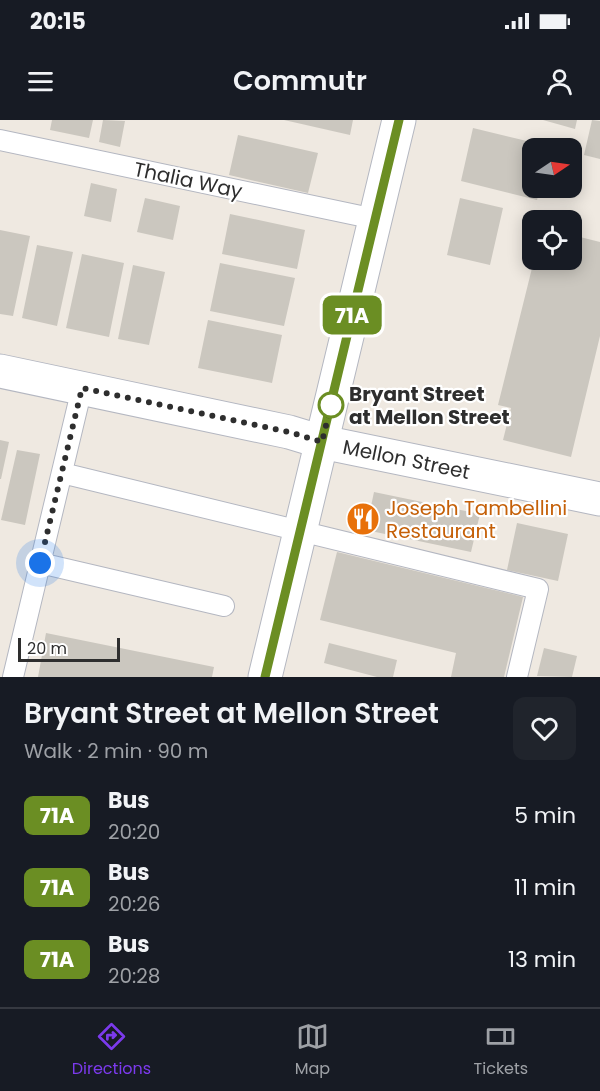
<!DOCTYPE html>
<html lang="en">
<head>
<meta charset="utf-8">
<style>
	body { margin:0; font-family:Poppins,sans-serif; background:#20242c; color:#f1f3f6; height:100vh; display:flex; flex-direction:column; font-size:22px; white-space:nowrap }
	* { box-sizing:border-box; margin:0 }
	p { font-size:20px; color:#9ea1a6 }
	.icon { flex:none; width:33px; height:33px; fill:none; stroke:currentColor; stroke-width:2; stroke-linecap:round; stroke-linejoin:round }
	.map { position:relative; height:557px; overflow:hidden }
	.sheet { display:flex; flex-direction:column; background:#171b24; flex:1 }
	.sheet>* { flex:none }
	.badge { padding:0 12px; border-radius:9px; font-size:21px; line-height:39px }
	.needle { width:39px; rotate:77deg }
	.fabs { position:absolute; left:522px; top:18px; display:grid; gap:12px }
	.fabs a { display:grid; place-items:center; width:60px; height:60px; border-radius:12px; background:#171b24; box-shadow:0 3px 15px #0003; font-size:30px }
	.scale { position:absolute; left:18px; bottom:15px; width:102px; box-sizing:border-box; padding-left:6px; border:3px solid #2e2e2e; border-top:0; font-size:16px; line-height:21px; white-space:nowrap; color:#2e2e2e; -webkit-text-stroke:4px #fff; paint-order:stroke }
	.you { position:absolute; width:30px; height:30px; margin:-15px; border:4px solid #fff; border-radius:50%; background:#1a73e8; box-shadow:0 0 0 9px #1a73e833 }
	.map>.badge { position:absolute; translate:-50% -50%; box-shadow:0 0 0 3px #fff }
	.round { display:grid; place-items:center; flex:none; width:63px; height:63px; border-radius:12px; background:#20242c }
	.headline { display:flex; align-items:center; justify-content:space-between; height:102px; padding:0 24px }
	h1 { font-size:28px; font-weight:600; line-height:45px }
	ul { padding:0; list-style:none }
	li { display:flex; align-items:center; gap:18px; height:72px; padding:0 24px }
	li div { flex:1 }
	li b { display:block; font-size:22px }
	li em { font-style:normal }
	li .badge { min-width:66px; font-weight:700; text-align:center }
	.status { display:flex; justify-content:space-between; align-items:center; height:42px; padding:0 30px; background:#171b24; direction:ltr }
	.status svg { height:16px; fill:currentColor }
	header { display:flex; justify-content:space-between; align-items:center; height:78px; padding:0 24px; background:#171b24; font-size:27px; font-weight:600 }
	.menu { display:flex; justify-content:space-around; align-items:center; height:84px; border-top:2px solid #363941; background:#171b24; font-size:16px; color:#9ea1a6 }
	.menu a { display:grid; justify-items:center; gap:3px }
	.menu .on { color:#7c3aed }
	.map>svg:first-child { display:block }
	.building { fill:#cbc7bf }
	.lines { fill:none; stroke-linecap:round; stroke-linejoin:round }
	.service-casing { stroke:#b4b7c1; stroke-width:22 }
	.minor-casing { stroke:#b4b7c1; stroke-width:35 }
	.service { stroke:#fff; stroke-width:20 }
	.minor { stroke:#fff; stroke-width:33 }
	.line-casing { stroke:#fff; stroke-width:14 }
	.line { stroke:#6b8e23; stroke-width:9 }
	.walk { stroke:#2e2e2e; stroke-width:6; stroke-dasharray:0 10.8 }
	.stop-dot { fill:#fff; stroke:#6b8e23; stroke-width:3 }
	.labels { text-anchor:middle; stroke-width:4.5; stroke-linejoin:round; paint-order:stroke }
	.street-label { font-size:20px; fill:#2e2e2e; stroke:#fff }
	.stop-label { font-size:20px; font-weight:bold; fill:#2e2e2e; stroke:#fff; text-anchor:start }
	.food-label { font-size:20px; fill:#c56008; stroke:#fff; text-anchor:start }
</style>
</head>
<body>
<div class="status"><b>20:15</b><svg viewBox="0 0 49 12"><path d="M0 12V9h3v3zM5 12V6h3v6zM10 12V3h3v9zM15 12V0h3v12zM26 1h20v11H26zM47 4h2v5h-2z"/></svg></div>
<header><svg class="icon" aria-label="menu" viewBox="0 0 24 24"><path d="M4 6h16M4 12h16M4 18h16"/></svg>Commutr<svg class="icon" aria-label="person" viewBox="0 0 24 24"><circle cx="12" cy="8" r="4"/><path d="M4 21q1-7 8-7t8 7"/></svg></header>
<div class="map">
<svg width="600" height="557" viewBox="0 0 600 557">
	<rect width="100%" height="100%" fill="#efe9e1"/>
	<!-- building -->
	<path class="building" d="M 52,0 L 93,0 L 89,18 L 50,10 Z
		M 103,0 L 125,1 L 120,27 L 99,22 Z
		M 284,0 L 353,0 L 350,15 Z
		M 543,0 L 577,0 L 575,9 Z
		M 592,0 L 600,1 L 600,39 L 584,35 Z
		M 473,8 L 556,28 L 532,28 L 532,68 L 564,68 L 562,74 L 540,69 L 537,80 L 461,61 Z
		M 238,15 L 318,33 L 308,73 L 229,55 Z
		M 91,63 L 117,69 L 111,102 L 84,96 Z
		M 145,78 L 180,86 L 173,120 L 137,112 Z
		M 460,78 L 503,88 L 490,145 L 447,135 Z
		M 230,94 L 305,110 L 297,149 L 222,134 Z
		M 0,110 L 30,116 L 13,196 L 0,194 Z
		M 572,115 L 600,122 L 600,216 L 571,337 L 503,320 L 511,288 L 498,285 L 534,140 L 572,140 Z
		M 37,125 L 73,132 L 57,206 L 22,198 Z
		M 82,134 L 124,143 L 109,217 L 66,208 Z
		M 220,143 L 295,158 L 284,206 L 210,191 Z
		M 133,145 L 165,152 L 149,225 L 118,219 Z
		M 208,200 L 282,215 L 272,263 L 198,248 Z
		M 0,320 L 9,322 L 1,359 L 0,359 Z
		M 17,330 L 40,334 L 25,405 L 1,400 Z
		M 374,372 L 480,394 L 471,432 L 366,410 Z
		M 517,403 L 568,414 L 558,461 L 507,450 Z
		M 337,432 L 523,477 L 504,557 L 451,557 L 456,533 L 320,500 Z
		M 46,513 L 214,547 L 212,557 L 38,557 Z
		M 329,523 L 397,540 L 393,557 L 377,557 L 324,543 Z
		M 544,528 L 577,536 L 572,557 L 537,556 Z"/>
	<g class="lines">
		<!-- service casing -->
		<g class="service-casing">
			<path id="service" d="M 0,20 L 375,99
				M 62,353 L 538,469 L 517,557
				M 40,443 L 224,486
				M 13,557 L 82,268"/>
		</g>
		<!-- minor casing -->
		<g class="minor-casing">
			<g id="minor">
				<path id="s1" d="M 0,251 L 289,312 L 322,322 L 600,379"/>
				<path d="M 265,557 L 399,0"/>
			</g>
		</g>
		<!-- service -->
		<use href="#service" class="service"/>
		<!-- minor -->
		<use href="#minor" class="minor"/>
	</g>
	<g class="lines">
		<!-- line casing -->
		<g class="line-casing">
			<path id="line" d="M 265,557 L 399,0"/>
		</g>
		<!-- line -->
		<use href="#line" class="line"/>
		<!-- walk -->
		<path class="walk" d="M 40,443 L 82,268 L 289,312 L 322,322 L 331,285"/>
	</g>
	<!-- icons -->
	<defs>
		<g id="restaurant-disc" transform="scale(1.725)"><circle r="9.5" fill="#e8710a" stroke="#fff"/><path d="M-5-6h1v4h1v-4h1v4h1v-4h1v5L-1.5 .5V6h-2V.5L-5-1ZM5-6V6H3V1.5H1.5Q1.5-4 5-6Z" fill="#fff"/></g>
	</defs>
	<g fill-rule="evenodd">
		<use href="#restaurant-disc" x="363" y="399"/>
	</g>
	<!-- markers -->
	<circle class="stop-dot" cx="331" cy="285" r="12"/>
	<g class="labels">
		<!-- street labels -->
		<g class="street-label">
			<text transform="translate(188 60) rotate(12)" y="7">Thalia Way</text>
			<text dy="7" stroke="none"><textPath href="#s1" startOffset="416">Mellon Street</textPath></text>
		</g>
		<!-- stop labels -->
		<g class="stop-label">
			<text x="349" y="281">Bryant Street<tspan x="349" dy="23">at Mellon Street</tspan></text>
		</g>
		<!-- food labels -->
		<g class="food-label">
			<text x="386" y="395">Joseph Tambellini<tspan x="386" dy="23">Restaurant</tspan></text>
		</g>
	</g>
</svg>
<div class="fabs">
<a><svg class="needle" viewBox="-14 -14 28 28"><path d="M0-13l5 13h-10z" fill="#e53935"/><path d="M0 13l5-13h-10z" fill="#9ea1a6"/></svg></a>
<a><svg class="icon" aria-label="locate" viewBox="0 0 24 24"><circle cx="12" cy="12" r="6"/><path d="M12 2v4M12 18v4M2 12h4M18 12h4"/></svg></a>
</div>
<div class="scale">20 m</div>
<div class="you" style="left:40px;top:443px"></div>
<b class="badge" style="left:352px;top:195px;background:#6b8e23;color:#fff">71A</b>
</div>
<section class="sheet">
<div class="headline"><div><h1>Bryant Street at Mellon Street</h1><p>Walk · 2 min · 90 m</p></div><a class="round"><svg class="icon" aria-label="heart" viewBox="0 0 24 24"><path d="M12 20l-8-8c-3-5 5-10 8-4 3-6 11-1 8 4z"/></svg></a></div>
<ul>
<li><span class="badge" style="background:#6b8e23;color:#fff">71A</span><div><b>Bus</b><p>20:20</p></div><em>5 min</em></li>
<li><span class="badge" style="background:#6b8e23;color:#fff">71A</span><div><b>Bus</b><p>20:26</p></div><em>11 min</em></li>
<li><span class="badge" style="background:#6b8e23;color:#fff">71A</span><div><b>Bus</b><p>20:28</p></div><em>13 min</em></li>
</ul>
</section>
<nav class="menu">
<a class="on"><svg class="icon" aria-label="directions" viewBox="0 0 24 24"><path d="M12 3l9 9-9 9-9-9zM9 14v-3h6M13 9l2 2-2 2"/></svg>Directions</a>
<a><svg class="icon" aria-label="map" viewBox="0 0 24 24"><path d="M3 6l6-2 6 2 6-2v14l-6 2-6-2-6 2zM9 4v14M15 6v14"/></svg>Map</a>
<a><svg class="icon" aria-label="tickets" viewBox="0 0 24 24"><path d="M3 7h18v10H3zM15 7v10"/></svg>Tickets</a>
</nav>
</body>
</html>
